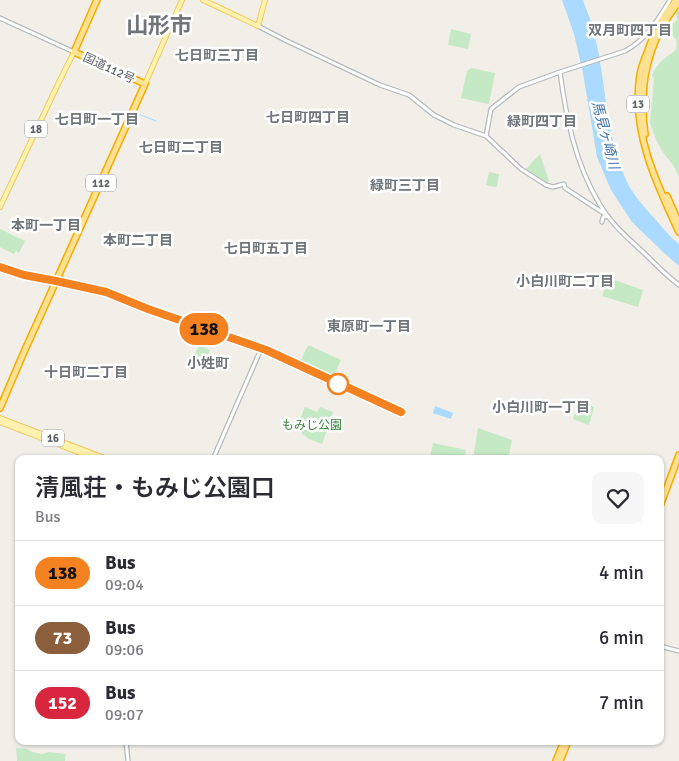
<!DOCTYPE html>
<html lang="en">
<head>
<meta charset="utf-8">
<style>
	body { margin:0; font-family:Signika,"Noto Sans JP",sans-serif; background:#f7f7f7; color:#2b2b33; height:100vh; display:flex; flex-direction:column; font-size:19px; white-space:nowrap }
	* { box-sizing:border-box; margin:0 }
	p { font-size:16px; color:#7c7c81 }
	.icon { flex:none; width:28px; height:28px; fill:none; stroke:currentColor; stroke-width:2; stroke-linecap:round; stroke-linejoin:round }
	.map { position:relative; flex:1; overflow:hidden }
	.details { position:absolute; left:15px; top:455px; width:649px; height:290px; display:flex; flex-direction:column; background:#fff; border-radius:10px; box-shadow:0 1px 4px #0004 }
	.details>* { flex:none }
	.badge { padding:0 10px; border-radius:16px; font-size:18px; line-height:32px }
	.map>.badge { position:absolute; translate:-50% -50%; box-shadow:0 0 0 2px #fff }
	.round { display:grid; place-items:center; flex:none; width:52px; height:52px; border-radius:10px; background:#f7f7f7 }
	.summary { display:flex; align-items:center; justify-content:space-between; height:85px; padding:0 20px }
	h1 { font-size:24px; font-weight:600; line-height:38px }
	ul { padding:0; list-style:none }
	li { display:flex; align-items:center; gap:15px; height:65px; padding:0 20px; border-top:1px solid #e1e1e2 }
	li div { flex:1 }
	li b { display:block; font-size:19px }
	li em { font-style:normal }
	li .badge { min-width:55px; font-weight:700; text-align:center }
	.map>svg:first-child { display:block }
	.green { fill:#c5e8c5 }
	.water { fill:#aadaff }
	.lines { fill:none; stroke-linecap:round; stroke-linejoin:round }
	.stream { stroke:#aadaff; stroke-width:1 }
	.secondary-casing { stroke:#b6babf; stroke-width:5.5 }
	.primary-casing { stroke:#f2c960; stroke-width:6 }
	.highway-casing { stroke:#f9ab00; stroke-width:8 }
	.secondary { stroke:#fff; stroke-width:3 }
	.primary { stroke:#fff2af; stroke-width:4 }
	.highway { stroke:#fde293; stroke-width:5 }
	.line-casing { stroke:#fff; stroke-width:11 }
	.line { stroke:#f58220; stroke-width:8 }
	.stop-dot { fill:#fff; stroke:#f58220; stroke-width:2.5 }
	.labels { text-anchor:middle; stroke-width:5; stroke-linejoin:round; paint-order:stroke }
	.shield { fill:#fff; stroke:#8f9295; stroke-width:1 }
	.shield-label { font-size:11px; font-weight:bold; fill:#5f6368 }
	.street-label { font-size:12px; fill:#5f6368; stroke:#fff }
	.park-label { font-size:12px; fill:#348238; stroke:#fff }
	.neighbourhood-label { font-size:14px; font-weight:bold; fill:#70757a; stroke:#fff }
	.water-label { font-size:14px; font-style:italic; fill:#4174aa; stroke:#fff }
	.town-label { font-size:22px; font-weight:bold; fill:#70757a; stroke:#fff }
</style>
</head>
<body>
<div class="map">
<svg width="679" height="761" viewBox="0 0 679 761">
	<rect width="100%" height="100%" fill="#f1efe8"/>
	<!-- green -->
	<path class="green" d="M 679,9 L 679,176 L 673,165 L 662,151 L 656,140 L 650,123 L 654,80 L 652,75 C 655,68 659,63 665,58 C 673,52 679,52 676,39 L 671,35 C 670,28 671,24 677,20 L 676,12 Z
		M 451,29 L 471,34 L 468,49 L 448,45 Z
		M 471,68 L 495,73 L 489,104 L 461,98 L 467,71 Z
		M 540,154 L 549,181 L 547,183 L 526,169 Z
		M 489,172 L 499,174 L 497,186 L 495,187 L 486,185 Z
		M 0,229 L 25,241 L 19,253 L 16,251 L 14,254 L 0,247 Z
		M 608,278 L 643,290 L 638,307 L 602,296 Z
		M 199,345 L 210,350 L 209,353 L 215,355 L 210,365 L 193,358 Z
		M 308,345 L 341,360 L 334,375 L 301,360 Z
		M 578,402 L 594,407 L 589,425 L 573,419 Z
		M 305,407 L 317,412 L 320,407 L 333,412 L 322,444 L 309,439 L 296,429 Z
		M 478,428 L 512,440 L 508,459 L 473,459 Z
		M 433,443 L 466,450 L 464,459 L 438,459 L 430,457 Z
		M 16,748 L 27,749 L 32,752 L 42,754 L 49,752 L 66,754 L 65,761 L 17,761 Z"/>
	<!-- water -->
	<path class="water" d="M 562,0 L 583,0 C 586,10 591,19 593,29 C 607,79 604,134 627,182 C 633,195 646,209 655,219 C 663,228 670,237 679,244 L 679,266 L 663,252 L 632,222 L 611,190 L 597,157 L 583,73 L 574,34 Z
		M 435,406 L 453,413 L 451,419 L 433,413 Z"/>
	<g class="lines">
		<!-- stream -->
		<path class="stream" d="M 136,113 L 156,121"/>
		<!-- secondary casing -->
		<g class="secondary-casing">
			<path id="secondary" d="M 0,18 L 74,52
				M 258,26 L 287,41 L 380,85 L 409,95 L 434,115 L 454,125 L 486,136 L 521,169 L 546,185 L 553,187 L 564,184 L 565,188 L 608,216 L 603,217 L 602,222
				M 560,72 C 566,117 575,163 599,203 C 610,223 629,239 645,254 C 656,265 667,276 679,285
				M 486,136 L 491,109 L 519,87 L 560,72 L 625,51 C 646,40 658,20 670,0
				M 0,267 L 24,275 L 56,281 L 106,292 L 149,309 L 261,349 L 401,412
				M 213,459 L 261,349
				M 660,646 L 679,651
				M 126,741 L 128,761"/>
		</g>
		<!-- primary casing -->
		<g class="primary-casing">
			<path id="primary" d="M 203,0 L 258,26 L 265,0
				M 145,84 L 182,0
				M 0,207 L 59,82 L 74,52
				M 0,418 L 107,459
				M 0,422 L 96,459"/>
		</g>
		<!-- highway casing -->
		<g class="highway-casing">
			<path id="highway" d="M 676,0 C 663,15 653,34 647,53 C 644,60 641,68 640,75 C 631,130 656,183 679,232
				M 645,134 C 638,86 647,41 679,2
				M 667,196 L 679,223
				M 0,408 L 24,352 L 145,84 L 74,52 L 97,0
				M 660,506 L 679,455
				M 556,761 L 564,741
				M 560,761 L 568,741"/>
		</g>
		<!-- secondary -->
		<use href="#secondary" class="secondary"/>
		<!-- primary -->
		<use href="#primary" class="primary"/>
		<!-- highway -->
		<use href="#highway" class="highway"/>
	</g>
	<g class="lines">
		<!-- line casing -->
		<g class="line-casing">
			<path id="line" d="M 0,267 L 24,275 L 56,281 L 106,292 L 148,309 L 266,350 L 401,412"/>
		</g>
		<!-- line -->
		<use href="#line" class="line"/>
	</g>
	<!-- markers -->
	<circle class="stop-dot" cx="338" cy="384" r="10"/>
	<g class="labels">
		<!-- shield labels -->
		<g class="shield">
			<rect x="627" y="95.5" width="22" height="17" rx="4"/>
			<rect x="25" y="120.5" width="22" height="17" rx="4"/>
			<rect x="86" y="174.5" width="30" height="17" rx="4"/>
			<rect x="42" y="429.5" width="22" height="17" rx="4"/>
		</g>
		<g class="shield-label">
			<text x="638" y="108">13</text>
			<text x="36" y="133">18</text>
			<text x="101" y="187">112</text>
			<text x="53" y="442">16</text>
		</g>
		<!-- street labels -->
		<g class="street-label">
			<text transform="translate(109 68) rotate(25)" y="4">国道112号</text>
		</g>
		<!-- park labels -->
		<g class="park-label">
			<text x="312" y="429">もみじ公園</text>
		</g>
		<!-- neighbourhood labels -->
		<g class="neighbourhood-label">
			<text x="630" y="35">双月町四丁目</text>
			<text x="217" y="60">七日町三丁目</text>
			<text x="308" y="122">七日町四丁目</text>
			<text x="97" y="124">七日町一丁目</text>
			<text x="542" y="126">緑町四丁目</text>
			<text x="181" y="152">七日町二丁目</text>
			<text x="405" y="190">緑町三丁目</text>
			<text x="46" y="230">本町一丁目</text>
			<text x="138" y="245">本町二丁目</text>
			<text x="266" y="253">七日町五丁目</text>
			<text x="565" y="286">小白川町二丁目</text>
			<text x="369" y="331">東原町一丁目</text>
			<text x="208" y="368">小姓町</text>
			<text x="86" y="377">十日町二丁目</text>
			<text x="541" y="412">小白川町一丁目</text>
		</g>
		<!-- water labels -->
		<g class="water-label">
			<text transform="translate(606 135) rotate(75)" y="5">馬見ヶ崎川</text>
		</g>
		<!-- town labels -->
		<g class="town-label">
			<text x="159" y="33">山形市</text>
		</g>
	</g>
</svg>
<b class="badge" style="left:204px;top:329px;background:#f58220;color:#111">138</b>
<section class="details">
<div class="summary"><div><h1>清風荘・もみじ公園口</h1><p>Bus</p></div><a class="round"><svg class="icon" aria-label="heart" viewBox="0 0 24 24"><path d="M12 20l-8-8c-3-5 5-10 8-4 3-6 11-1 8 4z"/></svg></a></div>
<ul>
<li><span class="badge" style="background:#f58220;color:#111">138</span><div><b>Bus</b><p>09:04</p></div><em>4 min</em></li>
<li><span class="badge" style="background:#8b5e3c;color:#fff">73</span><div><b>Bus</b><p>09:06</p></div><em>6 min</em></li>
<li><span class="badge" style="background:#d7263d;color:#fff">152</span><div><b>Bus</b><p>09:07</p></div><em>7 min</em></li>
</ul>
</section>
</div>
</body>
</html>
